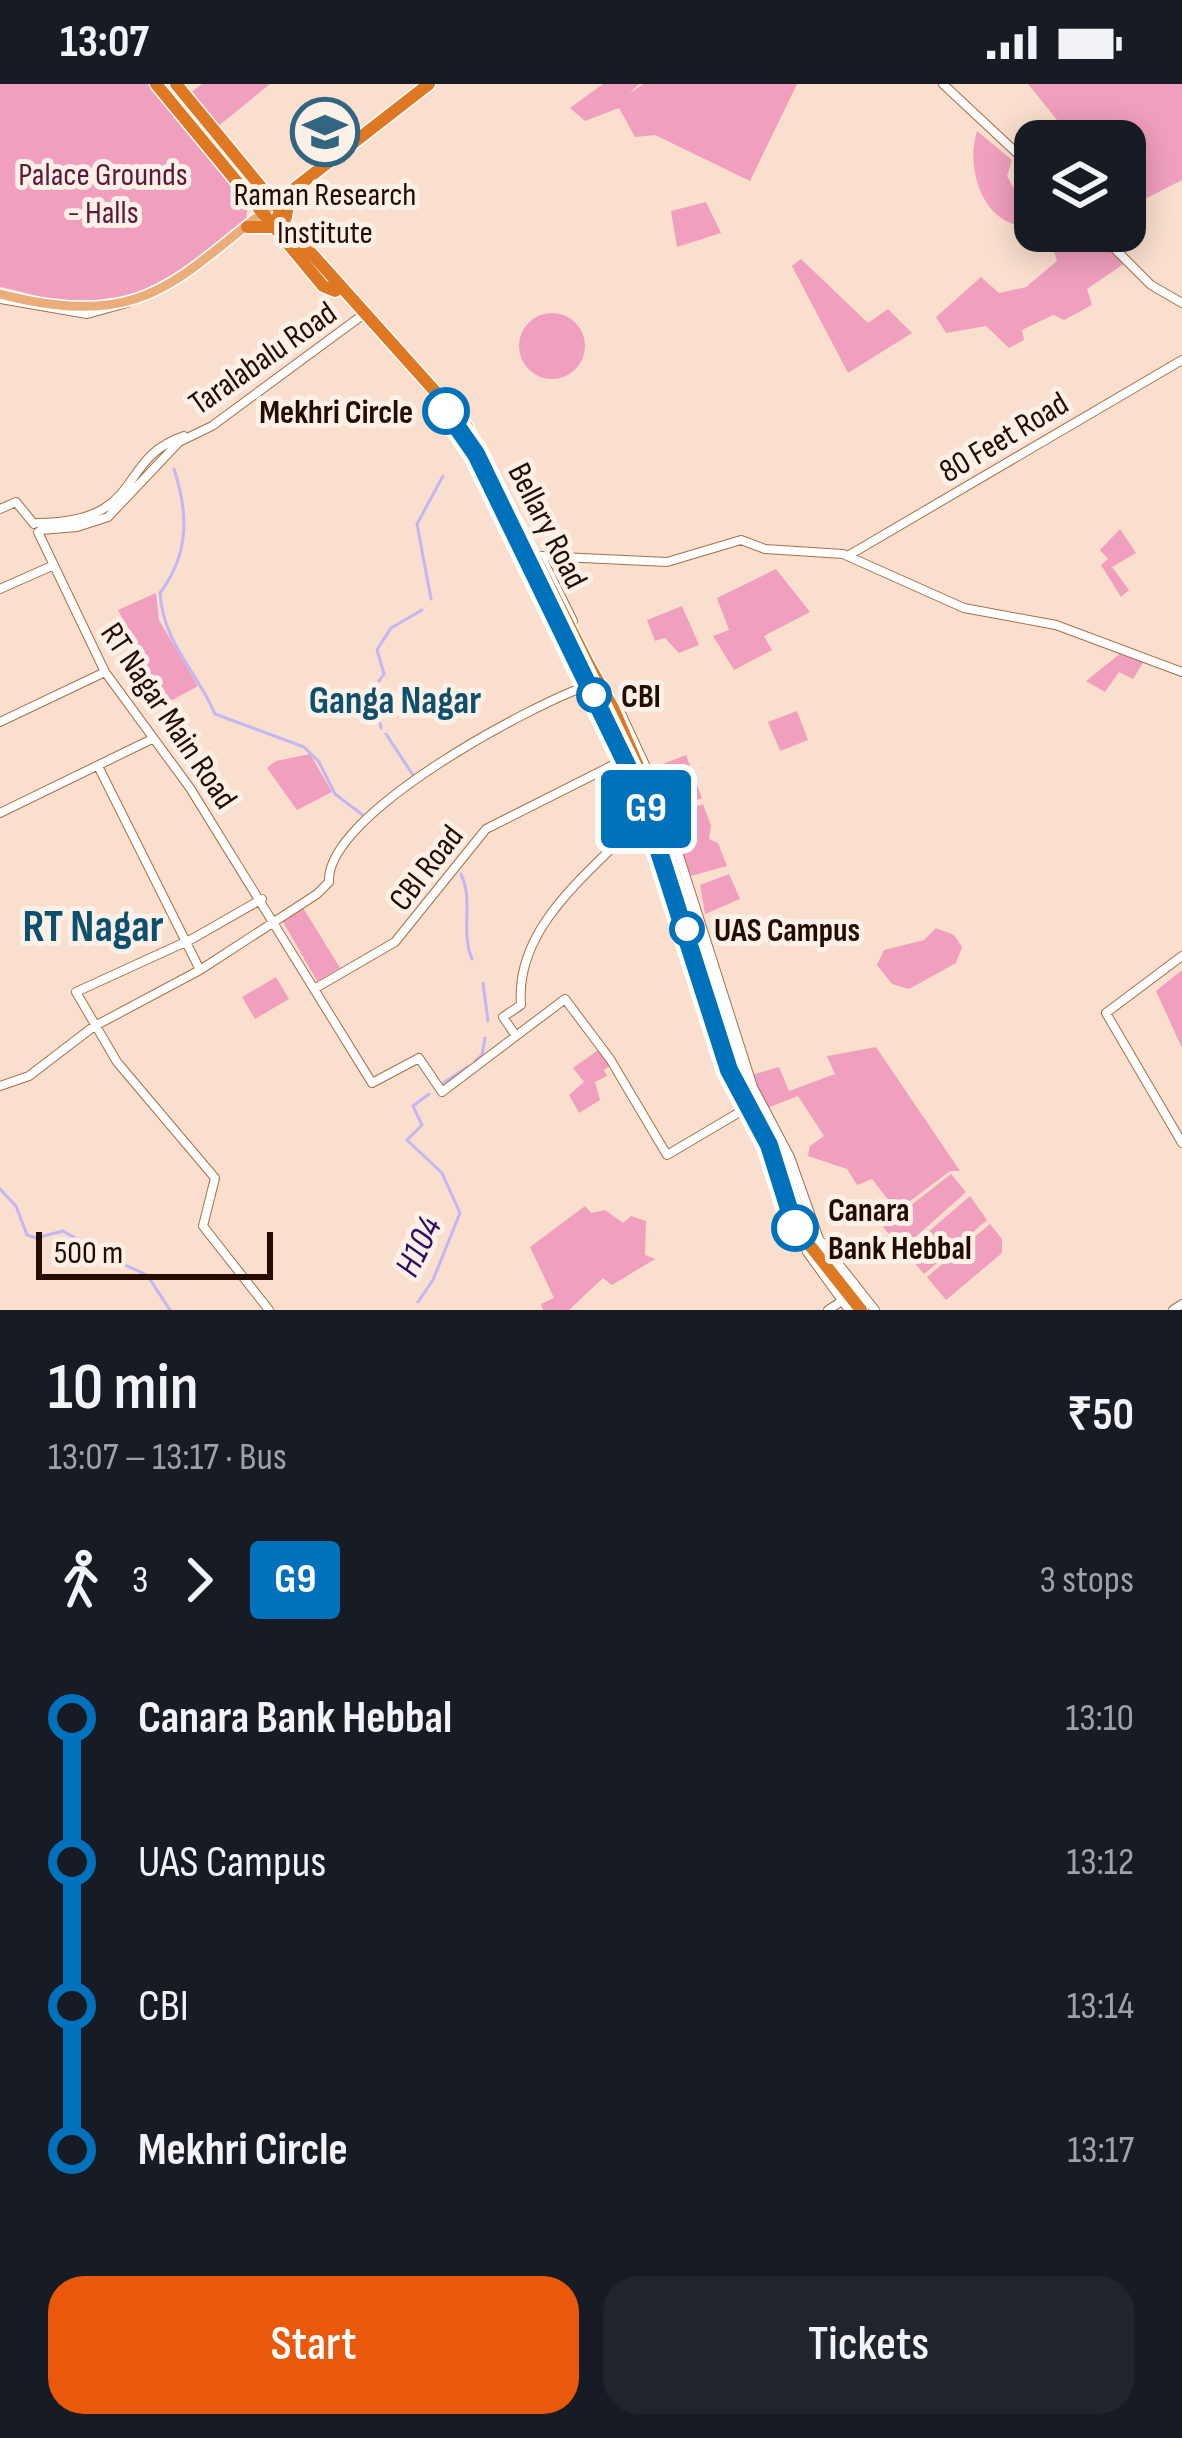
<!DOCTYPE html>
<html lang="en">
<head>
<meta charset="utf-8">
<style>
	body { margin:0; font-family:"Sofia Sans Condensed",sans-serif; background:#20242c; color:#f1f3f6; height:100vh; display:flex; flex-direction:column; font-size:45px; white-space:nowrap }
	* { box-sizing:border-box; margin:0 }
	p { font-size:39px; color:#9ea1a6 }
	.icon { flex:none; width:66px; height:66px; fill:none; stroke:currentColor; stroke-width:2; stroke-linecap:round; stroke-linejoin:round }
	.map { position:relative; height:1226px; overflow:hidden }
	.sheet { display:flex; flex-direction:column; background:#171b24; flex:1 }
	.sheet>* { flex:none }
	.badge { padding:0 24px; border-radius:9px; font-size:42px; line-height:78px }
	.fabs { position:absolute; left:1014px; top:36px; display:grid; gap:24px }
	.fabs a { display:grid; place-items:center; width:132px; height:132px; border-radius:24px; background:#171b24; box-shadow:0 6px 30px #0003; font-size:60px }
	.scale { position:absolute; left:36px; bottom:30px; width:237px; box-sizing:border-box; padding-left:12px; border:6px solid #240d00; border-top:0; font-size:33px; line-height:42px; white-space:nowrap; color:#240d00; -webkit-text-stroke:9px #fdf0e7; paint-order:stroke }
	.map>.badge { position:absolute; translate:-50% -50%; box-shadow:0 0 0 6px #fff }
	.legs { display:flex; align-items:center; gap:18px; height:132px; padding:0 48px; font-size:39px }
	.legs p { margin-inline-start:auto }
	.head { display:flex; align-items:center; justify-content:space-between; height:204px; padding:0 48px }
	h1 { font-size:66px; font-weight:600; line-height:90px }
	.action { display:flex; gap:24px; margin-top:auto; padding:24px 48px }
	.action a { flex:1; height:138px; border-radius:36px; background:#ea580c; color:#fff; font-size:48px; font-weight:600; line-height:138px; text-align:center }
	.action a+a { background:#20242c; color:#f1f3f6 }
	ul { padding:0 48px; list-style:none }
	li { display:flex; align-items:center; gap:42px; height:144px; font-size:45px }
	li i { display:grid; place-items:center; width:18px; height:100%; margin:0 15px; background:currentColor }
	li i::after { content:''; width:30px; height:30px; margin:-15px; border:9px solid; border-radius:50%; background:#171b24 }
	li p { margin-inline-start:auto }
	li:first-child i { background:linear-gradient(#0000 50%,currentColor 0) }
	li:last-child i { background:linear-gradient(currentColor 50%,#0000 0) }
	.status { display:flex; justify-content:space-between; align-items:center; height:84px; padding:0 60px; background:#171b24; direction:ltr }
	.status svg { height:33px; fill:currentColor }
	.map>svg:first-child { display:block }
	.green { fill:#f19fbf }
	.lines { fill:none; stroke-linecap:round; stroke-linejoin:round }
	.stream { stroke:#c4b6f4; stroke-width:3 }
	.secondary-casing { stroke:#a96e45; stroke-width:10 }
	.primary-casing { stroke:#fff; stroke-width:12 }
	.highway-casing { stroke:#fff; stroke-width:15 }
	.secondary { stroke:#fff; stroke-width:8 }
	.primary { stroke:#ebae7a; stroke-width:9 }
	.highway { stroke:#de7822; stroke-width:12 }
	.highway-bridge-casing { stroke:#fff; stroke-width:15; stroke-linecap:butt }
	.highway-bridge { stroke:#de7822; stroke-width:12 }
	.line-1-casing { stroke:#fff; stroke-width:27 }
	.line-1 { stroke:#0072bc; stroke-width:18 }
	.stop-1-dot { fill:#fff; stroke:#0072bc; stroke-width:6 }
	.labels { text-anchor:middle; stroke-width:10; stroke-linejoin:round; paint-order:stroke }
	.park-label { font-size:33px; fill:#5c1839; stroke:#fdf0e7 }
	.poi-label { font-size:33px; fill:#240d00; stroke:#fdf0e7 }
	.street-label { font-size:33px; fill:#240d00; stroke:#fdf0e7 }
	.stop-label { font-size:33px; font-weight:bold; fill:#240d00; stroke:#fdf0e7; text-anchor:start }
	.water-label { font-size:36px; font-style:italic; fill:#320b65; stroke:#fdf0e7 }
	.quarter-label { font-size:39px; font-weight:bold; fill:#0d506e; stroke:#fdf0e7 }
	.district-label { font-size:45px; font-weight:bold; fill:#0d506e; stroke:#fdf0e7 }
</style>
</head>
<body>
<div class="status"><b>13:07</b><svg viewBox="0 0 49 12"><path d="M0 12V9h3v3zM5 12V6h3v6zM10 12V3h3v9zM15 12V0h3v12zM26 1h20v11H26zM47 4h2v5h-2z"/></svg></div>
<div class="map">
<svg width="1182" height="1226" viewBox="0 0 1182 1226">
	<rect width="100%" height="100%" fill="#fadfce"/>
	<!-- green -->
	<path class="green" d="M 0,0 L 149,0 L 248,117 L 246,136 C 200,172 145,220 82,219 C 55,219 26,208 0,203 Z
		M 202,0 L 270,0 L 216,44 L 189,10 Z
		M 603,0 L 639,0 L 629,10 L 643,0 L 797,0 L 750,97 L 655,51 L 635,53 L 619,24 L 585,37 L 570,24 Z
		M 1028,0 L 1182,0 L 1182,96 L 1141,117 L 1125,132 L 1125,57 L 1074,57 Z
		M 977,47 L 1012,76 L 1007,92 L 1013,103 L 1035,101 L 1035,131 L 1023,142 C 980,137 966,81 977,47 Z
		M 706,118 L 721,149 L 677,163 L 671,127 Z
		M 1048,147 L 1093,147 L 1125,179 L 1087,205 L 1092,221 L 1064,236 L 1053,231 L 1022,246 L 1024,256 L 1009,264 L 986,242 L 946,249 L 936,233 L 981,193 L 999,209 L 1026,203 L 1057,177 Z
		M 801,175 L 868,239 L 888,225 L 912,249 L 848,289 L 792,182 Z
		M519 262a33 33 0 1 1 66 0a33 33 0 1 1-66 0Z
		M 1120,445 L 1136,469 L 1112,483 L 1129,506 L 1121,513 L 1101,481 L 1108,475 L 1100,466 Z
		M 776,485 L 810,528 L 764,552 L 772,566 L 734,586 L 713,552 L 729,546 L 717,514 Z
		M 156,509 L 159,536 L 198,602 L 165,620 L 118,526 Z
		M 682,522 L 699,561 L 679,569 L 665,554 L 655,557 L 647,536 Z
		M 1121,569 L 1144,577 L 1133,595 L 1119,588 L 1105,608 L 1086,597 Z
		M 797,627 L 808,656 L 780,667 L 768,638 Z
		M 310,670 L 332,708 L 297,726 L 267,684 L 276,677 Z
		M 686,671 L 702,714 L 671,726 L 655,683 Z
		M 703,720 L 711,742 L 709,755 L 718,759 L 727,782 L 691,792 L 669,733 Z
		M 729,790 L 740,815 L 705,830 L 700,801 Z
		M 302,822 L 340,884 L 317,897 L 282,836 Z
		M 936,844 L 954,851 L 962,863 L 956,879 L 909,905 L 892,900 L 877,881 L 884,866 L 924,856 Z
		M 1182,886 L 1182,964 L 1156,907 Z
		M 276,893 L 289,915 L 255,935 L 242,913 Z
		M 876,963 L 960,1087 L 950,1087 L 897,1127 L 872,1095 L 857,1101 L 847,1085 L 808,1072 L 810,1062 L 824,1052 L 798,1012 L 767,1024 L 752,991 L 779,983 L 789,1007 L 835,990 L 827,972 Z
		M 601,964 L 612,980 L 604,986 L 607,992 L 595,998 L 600,1016 L 579,1029 L 569,1011 L 584,998 L 573,984 Z
		M 951,1090 L 966,1108 L 902,1165 L 883,1143 Z
		M 970,1112 L 987,1136 L 924,1190 L 905,1168 Z
		M 585,1122 L 591,1129 L 605,1126 L 623,1139 L 631,1132 L 646,1137 L 645,1171 L 655,1175 L 612,1201 L 603,1194 L 569,1226 L 543,1226 L 541,1220 L 554,1214 L 530,1163 Z
		M 990,1140 L 1002,1155 L 1002,1169 L 946,1216 L 927,1193 Z"/>
	<g class="lines">
		<!-- stream -->
		<path class="stream" d="M 174,385 C 189,431 189,470 160,509 C 163,559 197,587 215,630 L 304,663 L 319,678 L 335,710 L 364,732
			M 431,515 L 417,440 L 443,392
			M 379,597 L 384,590 L 377,566 L 391,544 L 422,526
			M 373,607 L 381,644
			M 386,650 L 413,691
			M 461,790 C 474,818 460,846 472,875
			M 483,899 L 488,937
			M 475,977 L 482,971 L 485,954
			M 443,999 L 469,982
			M 0,1105 L 16,1122 L 27,1151 L 36,1154 L 63,1147 L 98,1167
			M 105,1172 L 147,1191 L 170,1226
			M 418,1218 L 433,1196 L 460,1129 L 442,1089 L 407,1056 L 422,1041 L 413,1022 L 429,1010"/>
		<!-- secondary casing -->
		<g class="secondary-casing">
			<path id="secondary" d="M 943,0 L 1035,86
				M 1097,147 L 1151,201 L 1182,219
				M 0,215 L 87,230 L 127,219
				M 0,425 L 16,418 L 34,440
				M 38,439 C 147,438 115,375 184,352
				M 41,446 L 77,443 L 108,433 L 179,358 L 212,342 L 360,233
				M 38,448 L 105,588 L 190,704 L 372,999 L 419,974 L 442,1008 L 565,915 L 610,975 L 667,1071 L 750,1022
				M 524,469 L 634,695 L 662,774
				M 851,470 L 1182,276
				M 540,472 L 667,478 L 741,456 L 765,465 L 843,470 L 964,524 L 1056,541 L 1182,588
				M 541,472 L 573,537
				M 0,505 L 54,481
				M 619,625 L 661,715 L 753,1003 L 790,1073 L 819,1155 L 875,1226
				M 0,638 L 105,588
				M 98,682 L 200,886
				M 0,729 L 152,655
				M 262,815 L 192,855 L 76,908 L 117,978 L 215,1094 L 203,1142 L 269,1226
				M 1182,872 L 1106,929 L 1182,1059
				M 314,905 L 395,858 L 486,745 L 629,673
				M 516,952 L 503,933 L 521,921 C 515,847 582,795 629,747 L 645,761 L 660,756
				M 724,965 L 740,1014
				M 0,1002 L 29,992 L 93,943 L 200,886 L 317,810 L 329,798 C 325,730 534,619 592,600
				M 788,1119 L 807,1168 L 849,1226
				M 828,1226 L 842,1217
				M 1173,1226 L 1182,1220"/>
		</g>
		<!-- primary casing -->
		<g class="primary-casing">
			<path id="primary" d="M 0,210 C 154,249 177,190 290,108"/>
		</g>
		<!-- highway casing -->
		<g class="highway-casing">
			<path id="highway" d="M 156,0 L 323,202 L 335,207
				M 176,0 L 284,131
				M 278,132 L 467,343 L 537,478
				M 286,133 L 290,108 L 429,0
				M 247,143 L 271,143
				M 589,581 L 613,624
				M 660,750 L 745,1013 L 775,1064 L 808,1159 L 861,1226"/>
		</g>
		<!-- secondary -->
		<use href="#secondary" class="secondary"/>
		<!-- primary -->
		<use href="#primary" class="primary"/>
		<!-- highway -->
		<use href="#highway" class="highway"/>
		<!-- highway-bridge casing -->
		<g class="highway-bridge-casing">
			<path id="highway-bridge" d="M 537,478 L 589,581
				M 613,624 L 668,751"/>
		</g>
		<!-- highway-bridge -->
		<use href="#highway-bridge" class="highway-bridge"/>
	</g>
	<g class="lines">
		<!-- line-1 casing -->
		<g class="line-1-casing">
			<path id="line-1" d="M 446,327 L 476,370 L 640,708 L 729,986 L 769,1061 L 795,1144"/>
		</g>
		<!-- line-1 -->
		<use href="#line-1" class="line-1"/>
	</g>
	<!-- icons -->
	<defs>
		<g id="university-ring" transform="scale(3.45)"><circle r="9.5" fill="#fdf0e7" stroke="#316581" stroke-width="1.5"/><path d="M0-5L7-2L0 1L-7-2ZM-4 1L0 2.5L4 1V4Q0 6-4 4Z" fill="#316581"/></g>
	</defs>
	<g fill-rule="evenodd">
		<use href="#university-ring" x="325" y="48"/>
	</g>
	<!-- markers -->
	<g class="stop-1-dot">
		<circle cx="446" cy="327" r="21"/>
		<circle cx="594" cy="611" r="15"/>
		<circle cx="687" cy="845" r="15"/>
		<circle cx="795" cy="1144" r="21"/>
	</g>
	<g class="labels">
		<!-- park labels -->
		<g class="park-label">
			<text x="103" y="101">Palace Grounds<tspan x="103" dy="38">- Halls</tspan></text>
		</g>
		<!-- poi labels -->
		<g class="poi-label">
			<text x="325" y="121">Raman Research<tspan x="325" dy="38">Institute</tspan></text>
		</g>
		<!-- street labels -->
		<g class="street-label">
			<text transform="translate(262 273) rotate(-35)" y="12">Taralabalu Road</text>
			<text transform="translate(1003 352) rotate(-31)" y="12">80 Feet Road</text>
			<text transform="translate(549 441) rotate(63)" y="12">Bellary Road</text>
			<text transform="translate(170 631) rotate(56)" y="12">RT Nagar Main Road</text>
			<text transform="translate(425 783) rotate(-52)" y="12">CBI Road</text>
		</g>
		<!-- stop labels -->
		<g class="stop-label">
			<text x="413" y="339" text-anchor="end">Mekhri Circle</text>
			<text x="621" y="623">CBI</text>
			<text x="714" y="857">UAS Campus</text>
			<text x="828" y="1137">Canara<tspan x="828" dy="38">Bank Hebbal</tspan></text>
		</g>
		<!-- water labels -->
		<g class="water-label">
			<text transform="translate(417 1162) rotate(-64)" y="13">H104</text>
		</g>
		<!-- quarter labels -->
		<g class="quarter-label">
			<text x="395" y="629">Ganga Nagar</text>
		</g>
		<!-- district labels -->
		<g class="district-label">
			<text x="93" y="857">RT Nagar</text>
		</g>
	</g>
</svg>
<div class="fabs">
<a><svg class="icon" aria-label="layers" viewBox="0 0 24 24"><path d="M12 4l9 5-9 5-9-5zM3 14l9 5 9-5"/></svg></a>
</div>
<div class="scale">500 m</div>
<b class="badge" style="left:646px;top:725px;background:#0072bc;color:#fff">G9</b>
</div>
<section class="sheet">
<div class="head"><div><h1>10 min</h1><p>13:07 – 13:17 · Bus</p></div><b>₹50</b></div>
<div class="legs"><svg class="icon" aria-label="walk" viewBox="0 0 24 24"><circle cx="13" cy="4" r="2"/><path d="M13 8l-2 6 4 7M11 14l-3 7M7 12l3-4h3l4 4"/></svg>3<svg class="icon" aria-label="forward" viewBox="0 0 24 24"><path d="M9 5l7 7-7 7"/></svg><b class="badge" style="background:#0072bc;color:#fff">G9</b><p>3 stops</p></div>
<ul>
<li><i style="color:#0072bc"></i><b>Canara Bank Hebbal</b><p>13:10</p></li>
<li><i style="color:#0072bc"></i><span>UAS Campus</span><p>13:12</p></li>
<li><i style="color:#0072bc"></i><span>CBI</span><p>13:14</p></li>
<li><i style="color:#0072bc"></i><b>Mekhri Circle</b><p>13:17</p></li>
</ul>
<div class="action"><a>Start</a><a>Tickets</a></div>
</section>
</body>
</html>
